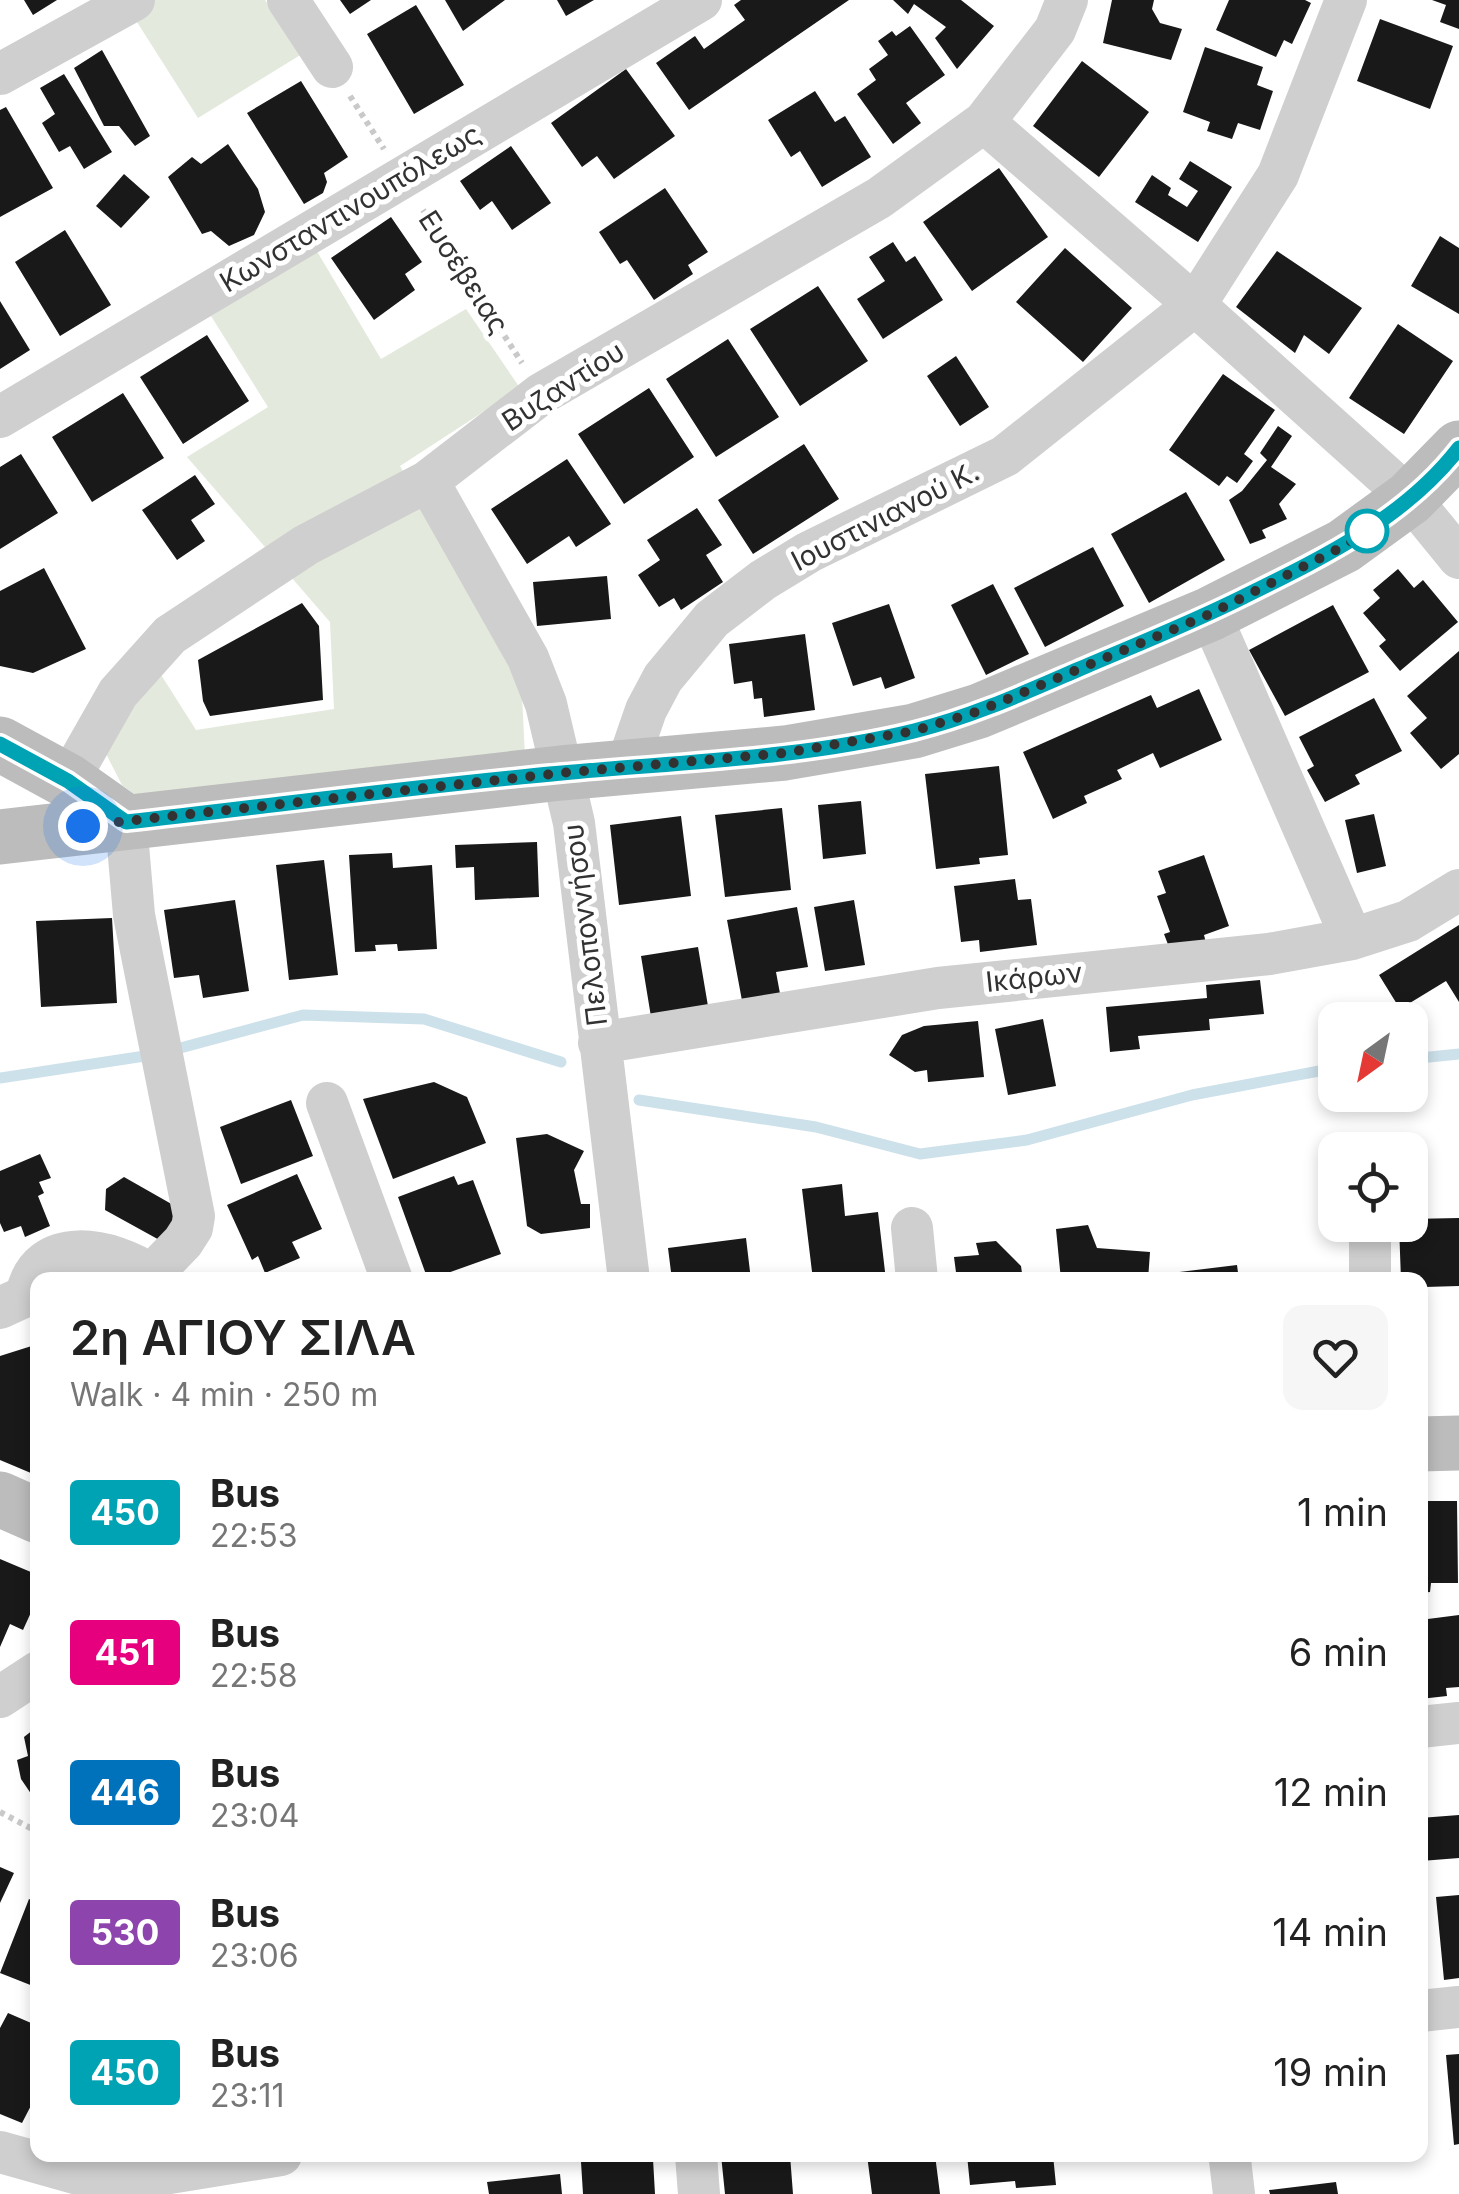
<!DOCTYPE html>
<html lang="en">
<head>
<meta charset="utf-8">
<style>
	body { margin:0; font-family:Inter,sans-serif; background:#f6f6f6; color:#222; height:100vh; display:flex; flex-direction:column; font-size:38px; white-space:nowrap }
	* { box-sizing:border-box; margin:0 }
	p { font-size:32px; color:#767676 }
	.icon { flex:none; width:55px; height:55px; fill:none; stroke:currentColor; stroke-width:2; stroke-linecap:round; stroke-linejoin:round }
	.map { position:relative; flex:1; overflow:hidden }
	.side { position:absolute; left:30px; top:1272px; width:1398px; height:890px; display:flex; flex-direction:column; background:#fff; border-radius:20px; box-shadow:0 5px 15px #0003 }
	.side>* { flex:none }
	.badge { padding:0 20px; border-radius:8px; font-size:35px; line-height:65px }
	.needle { width:65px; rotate:213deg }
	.buttons { position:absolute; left:1318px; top:1002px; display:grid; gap:20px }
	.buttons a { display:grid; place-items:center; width:110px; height:110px; border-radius:20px; background:#fff; box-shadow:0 5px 15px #0003; font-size:50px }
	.you { position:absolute; width:50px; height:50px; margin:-25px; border:8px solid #fff; border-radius:50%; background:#1a73e8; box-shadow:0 0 0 15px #1a73e833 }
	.map>.badge { position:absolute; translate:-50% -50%; box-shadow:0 0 0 5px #fff }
	.round { display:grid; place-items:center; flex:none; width:105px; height:105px; border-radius:20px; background:#f6f6f6 }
	.summary { display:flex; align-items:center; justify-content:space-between; height:170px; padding:0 40px }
	h1 { font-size:48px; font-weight:600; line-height:75px }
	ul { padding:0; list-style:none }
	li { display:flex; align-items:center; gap:30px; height:140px; padding:0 40px }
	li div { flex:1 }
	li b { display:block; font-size:38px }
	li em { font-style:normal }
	li .badge { min-width:110px; font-weight:700; text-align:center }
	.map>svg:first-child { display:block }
	.green { fill:#e3e9dc }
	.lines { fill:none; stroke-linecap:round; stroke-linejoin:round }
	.stream { stroke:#cde1ea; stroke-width:11 }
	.building { fill:#191919 }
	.path { stroke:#c9c9c9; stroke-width:6; stroke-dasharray:5 5; stroke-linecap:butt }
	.street { stroke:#cfcfcf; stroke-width:42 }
	.secondary { stroke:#bcbcbc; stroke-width:55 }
	.line-casing { stroke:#fff; stroke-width:22 }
	.line { stroke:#00a3b4; stroke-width:15 }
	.walk { stroke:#323232; stroke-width:10; stroke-dasharray:0 18 }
	.stop-dot { fill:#fff; stroke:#00a3b4; stroke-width:5 }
	.labels { text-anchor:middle; stroke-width:10; stroke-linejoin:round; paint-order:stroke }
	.street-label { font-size:28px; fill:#323232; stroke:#fff }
</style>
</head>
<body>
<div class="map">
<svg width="1459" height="2194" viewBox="0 0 1459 2194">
	<rect width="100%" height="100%" fill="#fff"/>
	<!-- green -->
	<path class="green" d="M 123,0 L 265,0 L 302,54 L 198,118 Z
		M 315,248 L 381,359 L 466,309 L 520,388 L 400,466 L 521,674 L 525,757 L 148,804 L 122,785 L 102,746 L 158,670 L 196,730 L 334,709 L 330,622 L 187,457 L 268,407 L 211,316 Z"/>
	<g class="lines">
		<!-- stream -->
		<path class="stream" d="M 1410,1059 L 1459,1054
			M 0,1078 L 158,1054 L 303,1015 L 424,1019 L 561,1062
			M 639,1100 L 816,1127 L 920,1154 L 1027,1140 L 1192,1095 L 1335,1068"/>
	</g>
	<!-- building -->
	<path class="building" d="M 24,0 L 57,0 L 33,15 Z
		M 340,0 L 371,0 L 350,14 Z
		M 445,0 L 505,0 L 463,31 Z
		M 557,0 L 594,0 L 566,16 Z
		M 741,0 L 849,0 L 689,110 L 656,63 L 695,36 L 704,49 L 745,20 L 734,5 Z
		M 893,0 L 961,0 L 994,26 L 957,69 L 935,38 L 946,27 L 914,4 L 908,14 Z
		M 1112,0 L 1154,0 L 1152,9 L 1160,23 L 1182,29 L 1171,60 L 1103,43 Z
		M 1229,0 L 1305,0 L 1311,3 L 1292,44 L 1284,40 L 1276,57 L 1216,30 Z
		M 1432,0 L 1459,0 L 1459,29 L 1440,22 L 1446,5 Z
		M 416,5 L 464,85 L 414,114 L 367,34 Z
		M 1380,19 L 1453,46 L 1430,109 L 1357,81 Z
		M 910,26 L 945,75 L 906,103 L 921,123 L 893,144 L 857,94 L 876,80 L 869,69 L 888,55 L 878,41 L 892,31 L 896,36 Z
		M 1205,47 L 1263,67 L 1257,85 L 1273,91 L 1260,130 L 1238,123 L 1232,139 L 1207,131 L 1210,122 L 1183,112 Z
		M 102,50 L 150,136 L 135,146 L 119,126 L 104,126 L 74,68 Z
		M 1082,61 L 1149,112 L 1099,177 L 1033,126 Z
		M 626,69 L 675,136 L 614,179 L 597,156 L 582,167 L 551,123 Z
		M 64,74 L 112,152 L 84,169 L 70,146 L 59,152 L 42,123 L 55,114 L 40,88 Z
		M 301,81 L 348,157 L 324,173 L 327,182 L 323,193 L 304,204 L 247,113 Z
		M 815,91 L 835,122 L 845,116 L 871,157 L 822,187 L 800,151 L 791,157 L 768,120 Z
		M 6,107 L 53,188 L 0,217 L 0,110 Z
		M 228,144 L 258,189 L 265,212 L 254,235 L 229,246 L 211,231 L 202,234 L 168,177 L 192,157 L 201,164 Z
		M 511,146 L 551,203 L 512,230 L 492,201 L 480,210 L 460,181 Z
		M 1190,161 L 1232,187 L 1198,242 L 1135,202 L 1152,175 L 1171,188 L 1168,195 L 1187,207 L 1198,191 L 1179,179 Z
		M 999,168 L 1048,237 L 972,291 L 923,222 Z
		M 124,174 L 150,197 L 121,228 L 96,206 Z
		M 665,188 L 708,252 L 688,265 L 693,274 L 654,300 L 627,260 L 620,264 L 599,232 Z
		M 391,217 L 422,262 L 405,274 L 415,290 L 374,320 L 331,258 Z
		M 65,230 L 111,305 L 60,336 L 15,262 Z
		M 1440,236 L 1459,248 L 1459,314 L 1411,286 Z
		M 893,242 L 906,262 L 915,256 L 943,300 L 883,339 L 857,299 L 885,281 L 869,257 Z
		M 1065,248 L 1132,308 L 1083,362 L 1016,302 Z
		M 1277,251 L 1362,308 L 1329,354 L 1304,335 L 1295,353 L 1236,307 Z
		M 818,286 L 868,361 L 800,406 L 750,329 Z
		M 0,301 L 30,350 L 0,369 Z
		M 1398,324 L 1453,361 L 1404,434 L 1349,398 Z
		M 207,335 L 249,401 L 183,444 L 140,377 Z
		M 728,339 L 779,417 L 716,457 L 666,379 Z
		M 956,356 L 989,407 L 960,426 L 927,376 Z
		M 1223,374 L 1275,410 L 1244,454 L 1253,461 L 1237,483 L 1227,476 L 1219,486 L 1169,450 Z
		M 649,388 L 694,457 L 624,504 L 578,434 Z
		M 123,393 L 164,458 L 92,502 L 52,437 Z
		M 1278,426 L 1292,436 L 1271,467 L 1296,484 L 1279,504 L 1287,519 L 1262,530 L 1266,538 L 1250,544 L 1229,500 L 1242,491 L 1267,460 L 1260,453 Z
		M 804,444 L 839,499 L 753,554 L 718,500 Z
		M 21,454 L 58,513 L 0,549 L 0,467 Z
		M 567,459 L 611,524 L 576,547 L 569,536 L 527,564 L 491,509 Z
		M 195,475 L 215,504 L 191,520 L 205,541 L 177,560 L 142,510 Z
		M 1186,492 L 1225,560 L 1149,603 L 1111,534 Z
		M 697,508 L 722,545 L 706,555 L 723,582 L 681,610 L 674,598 L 659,607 L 638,575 L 660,560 L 647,540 Z
		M 1093,547 L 1124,606 L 1045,647 L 1014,588 Z
		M 44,568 L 86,649 L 33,673 L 0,666 L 0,591 Z
		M 1398,569 L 1414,588 L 1423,580 L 1458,622 L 1400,671 L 1379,646 L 1386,640 L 1363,613 L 1380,598 L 1373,590 Z
		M 607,576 L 611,619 L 537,626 L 533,582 Z
		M 993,584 L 1029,654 L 986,675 L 951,605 Z
		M 302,603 L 319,626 L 323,700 L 210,716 L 203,701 L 198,660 Z
		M 889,604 L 915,678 L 885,689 L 881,677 L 853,686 L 832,623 Z
		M 1333,605 L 1369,672 L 1285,716 L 1249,650 Z
		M 805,634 L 815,710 L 764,717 L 762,698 L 754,699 L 752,681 L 734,684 L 729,644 Z
		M 1459,651 L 1459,754 L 1441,769 L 1410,733 L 1427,718 L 1407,696 Z
		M 1199,689 L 1222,740 L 1160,768 L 1153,753 L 1117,770 L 1122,779 L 1084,796 L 1087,803 L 1053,819 L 1023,752 L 1151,695 L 1157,708 Z
		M 1374,698 L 1402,751 L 1355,775 L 1360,784 L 1325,802 L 1307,770 L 1314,766 L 1299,737 Z
		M 999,766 L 1008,855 L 979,858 L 980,864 L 936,869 L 925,774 Z
		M 861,801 L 866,854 L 823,859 L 818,805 Z
		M 782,808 L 791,890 L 725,897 L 715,815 Z
		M 1374,814 L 1386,866 L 1357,873 L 1345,820 Z
		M 681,816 L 691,896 L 619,905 L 610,825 Z
		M 537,842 L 539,897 L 475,900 L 474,867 L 456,868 L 455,845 Z
		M 392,853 L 393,868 L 432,865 L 437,949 L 398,951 L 397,944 L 375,945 L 376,951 L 355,952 L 349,855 Z
		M 1204,855 L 1229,926 L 1204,935 L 1206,943 L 1172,955 L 1164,934 L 1170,932 L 1157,896 L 1166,893 L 1158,871 Z
		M 324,860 L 338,975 L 289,980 L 276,865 Z
		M 1015,879 L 1018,900 L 1031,899 L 1037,945 L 980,952 L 979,940 L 961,942 L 954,886 Z
		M 235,900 L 249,991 L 203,998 L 199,975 L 174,978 L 164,910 Z
		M 854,900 L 865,965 L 825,971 L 814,907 Z
		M 797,907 L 808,967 L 776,972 L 781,999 L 743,1006 L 727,920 Z
		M 112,918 L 117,1003 L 41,1007 L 36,921 Z
		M 1459,925 L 1459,1002 L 1446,981 L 1400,1009 L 1379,975 Z
		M 698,947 L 709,1012 L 653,1029 L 641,956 Z
		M 1260,980 L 1264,1014 L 1209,1019 L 1210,1030 L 1138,1036 L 1140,1049 L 1110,1052 L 1106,1007 L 1207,998 L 1206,985 Z
		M 1043,1019 L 1056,1086 L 1008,1095 L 995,1029 Z
		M 978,1021 L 984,1077 L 928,1082 L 927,1070 L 915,1072 L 889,1055 L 902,1035 L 924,1026 Z
		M 434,1082 L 467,1097 L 486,1143 L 393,1179 L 363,1099 Z
		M 291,1100 L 313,1156 L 241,1184 L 220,1127 Z
		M 547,1134 L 584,1151 L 574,1170 L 581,1204 L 590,1204 L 590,1228 L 541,1234 L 527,1226 L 516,1138 Z
		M 40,1154 L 51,1178 L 39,1182 L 44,1193 L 38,1196 L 50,1226 L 25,1237 L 21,1226 L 4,1232 L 0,1223 L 0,1171 Z
		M 297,1174 L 322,1229 L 292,1242 L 300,1258 L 265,1273 L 258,1256 L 252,1260 L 227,1205 Z
		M 454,1176 L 458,1185 L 473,1180 L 501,1254 L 428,1280 L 398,1197 Z
		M 124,1177 L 182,1210 L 163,1242 L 105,1210 L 106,1189 Z
		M 842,1184 L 845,1216 L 878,1212 L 886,1280 L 813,1280 L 802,1189 Z
		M 1459,1218 L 1459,1286 L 1425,1287 L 1426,1296 L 1420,1296 L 1420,1280 L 1401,1280 L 1399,1225 L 1410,1225 L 1410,1219 Z
		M 1088,1225 L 1097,1248 L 1150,1252 L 1148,1280 L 1061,1280 L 1056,1229 Z
		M 746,1238 L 751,1280 L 672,1280 L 668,1248 Z
		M 996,1241 L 1021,1266 L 1023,1280 L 957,1280 L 954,1257 L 979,1255 L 976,1243 Z
		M 1237,1265 L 1239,1280 L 1164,1280 L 1163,1274 Z
		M 38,1344 L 38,1476 L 0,1460 L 0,1356 Z
		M 1420,1501 L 1457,1501 L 1458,1583 L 1431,1583 L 1430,1592 L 1420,1593 Z
		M 0,1559 L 38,1575 L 32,1588 L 38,1590 L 38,1597 L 23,1630 L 10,1624 L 0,1647 Z
		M 1459,1615 L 1459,1687 L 1446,1688 L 1447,1696 L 1420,1699 L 1420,1620 Z
		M 38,1726 L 38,1804 L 21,1779 L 17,1760 L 28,1756 L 24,1737 Z
		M 1459,1815 L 1459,1858 L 1421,1861 L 1420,1818 Z
		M 0,1867 L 14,1873 L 0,1903 Z
		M 1459,1895 L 1459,1978 L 1444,1980 L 1436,1897 Z
		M 29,1899 L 38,1903 L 38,1988 L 0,1973 Z
		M 8,2013 L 38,2026 L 38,2092 L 22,2123 L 0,2114 L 0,2028 Z
		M 1459,2054 L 1459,2144 L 1454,2145 L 1446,2055 Z
		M 721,2155 L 790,2155 L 793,2194 L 725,2194 Z
		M 867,2155 L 935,2155 L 940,2194 L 872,2194 Z
		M 967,2155 L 1053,2155 L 1056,2185 L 1016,2188 L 1015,2181 L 970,2185 Z
		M 653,2159 L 655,2194 L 583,2194 L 581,2162 Z
		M 560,2174 L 562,2194 L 489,2194 L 487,2182 Z
		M 1336,2182 L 1338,2194 L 1270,2194 L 1269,2190 Z"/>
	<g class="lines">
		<!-- path -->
		<path class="path" d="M 350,96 L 384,149
			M 423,210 L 522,363
			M 0,1812 L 38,1832"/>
		<!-- street -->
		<path class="street" d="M 288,0 L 332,67
			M 0,74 L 134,0
			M 984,122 L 1195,305 L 1410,498 L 1459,558
			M 0,417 L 701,0
			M 428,481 L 528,658 L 546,704 L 574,823 L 629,1280
			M 1210,614 L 1352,939
			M 626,768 L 646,710 L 663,678 L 712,619 L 763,580 L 809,552 L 1005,456 L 1195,305 L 1278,175 L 1346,0
			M 68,781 L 118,693 L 170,635 L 306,545 L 428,481 L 541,394 L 879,198 L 984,122 L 1055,30 L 1067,0
			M 599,1043 L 938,988 L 1269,954 L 1352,939 L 1408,921 L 1459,890
			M 327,1103 L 392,1280
			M 1370,1225 L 1370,1280
			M 912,1228 L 917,1280
			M 0,1308 L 26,1296 C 38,1232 112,1248 151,1275 L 183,1242 L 192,1228 L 194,1216 L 134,915 L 126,822
			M 0,1697 L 38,1672
			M 1420,1727 L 1459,1723
			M 1420,2011 L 1459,2007
			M 0,2152 L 89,2177 L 145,2177 L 281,2155
			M 696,2155 L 699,2194
			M 1230,2160 L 1234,2194"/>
		<!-- secondary -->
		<path class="secondary" d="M 0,744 L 68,781 L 126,822
			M 0,837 L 561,773 L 785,753 L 914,731 L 979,711 L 1210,614 L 1344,546 L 1410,498 L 1459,448
			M 1420,1444 L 1459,1443
			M 0,1499 L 38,1516"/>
	</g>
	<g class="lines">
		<!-- line casing -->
		<g class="line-casing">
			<path id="line" d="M 0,744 L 68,781 L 126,822 C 271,806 416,786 562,773 C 679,762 799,759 914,731 C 971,717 1024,693 1077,670 C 1133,646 1189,624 1243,597 C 1322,558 1404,519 1459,448"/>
		</g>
		<!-- line -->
		<use href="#line" class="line"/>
		<!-- walk -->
		<path class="walk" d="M 83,826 L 561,773 L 785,753 L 914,731 L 979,711 L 1210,614 L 1344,546 L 1375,526 L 1367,531"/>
	</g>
	<!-- markers -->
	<circle class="stop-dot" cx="1367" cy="531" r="20"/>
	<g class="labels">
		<!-- street labels -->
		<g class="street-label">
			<text transform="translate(350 208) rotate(-31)" y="10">Κωνσταντινουπόλεως</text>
			<text transform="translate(464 272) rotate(57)" y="10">Ευσέβειας</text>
			<text transform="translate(563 386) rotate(-33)" y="10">Βυζαντίου</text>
			<text transform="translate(885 516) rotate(-27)" y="10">Ιουστινιανού Κ.</text>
			<text transform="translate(585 925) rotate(-97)" y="10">Πελοποννήσου</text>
			<text transform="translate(1034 977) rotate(-6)" y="10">Ικάρων</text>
		</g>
	</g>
</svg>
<div class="buttons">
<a><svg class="needle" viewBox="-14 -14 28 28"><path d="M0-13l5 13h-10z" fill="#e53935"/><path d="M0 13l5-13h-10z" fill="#767676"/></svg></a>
<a><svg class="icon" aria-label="locate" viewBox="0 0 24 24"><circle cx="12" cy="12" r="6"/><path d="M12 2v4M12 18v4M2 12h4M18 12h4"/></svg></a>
</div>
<div class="you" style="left:83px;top:826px"></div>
<section class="side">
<div class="summary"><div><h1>2η ΑΓΙΟΥ ΣΙΛΑ</h1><p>Walk · 4 min · 250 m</p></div><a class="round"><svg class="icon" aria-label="heart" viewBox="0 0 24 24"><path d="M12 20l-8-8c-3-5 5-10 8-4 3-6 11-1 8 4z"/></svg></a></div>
<ul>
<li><span class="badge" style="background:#00a3b4;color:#fff">450</span><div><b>Bus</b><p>22:53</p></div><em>1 min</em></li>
<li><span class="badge" style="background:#e6007e;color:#fff">451</span><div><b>Bus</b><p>22:58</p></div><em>6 min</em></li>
<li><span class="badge" style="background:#0072bc;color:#fff">446</span><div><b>Bus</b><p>23:04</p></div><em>12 min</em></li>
<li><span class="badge" style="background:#8e44ad;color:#fff">530</span><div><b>Bus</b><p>23:06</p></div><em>14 min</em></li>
<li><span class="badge" style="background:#00a3b4;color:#fff">450</span><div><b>Bus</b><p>23:11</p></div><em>19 min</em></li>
</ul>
</section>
</div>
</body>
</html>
